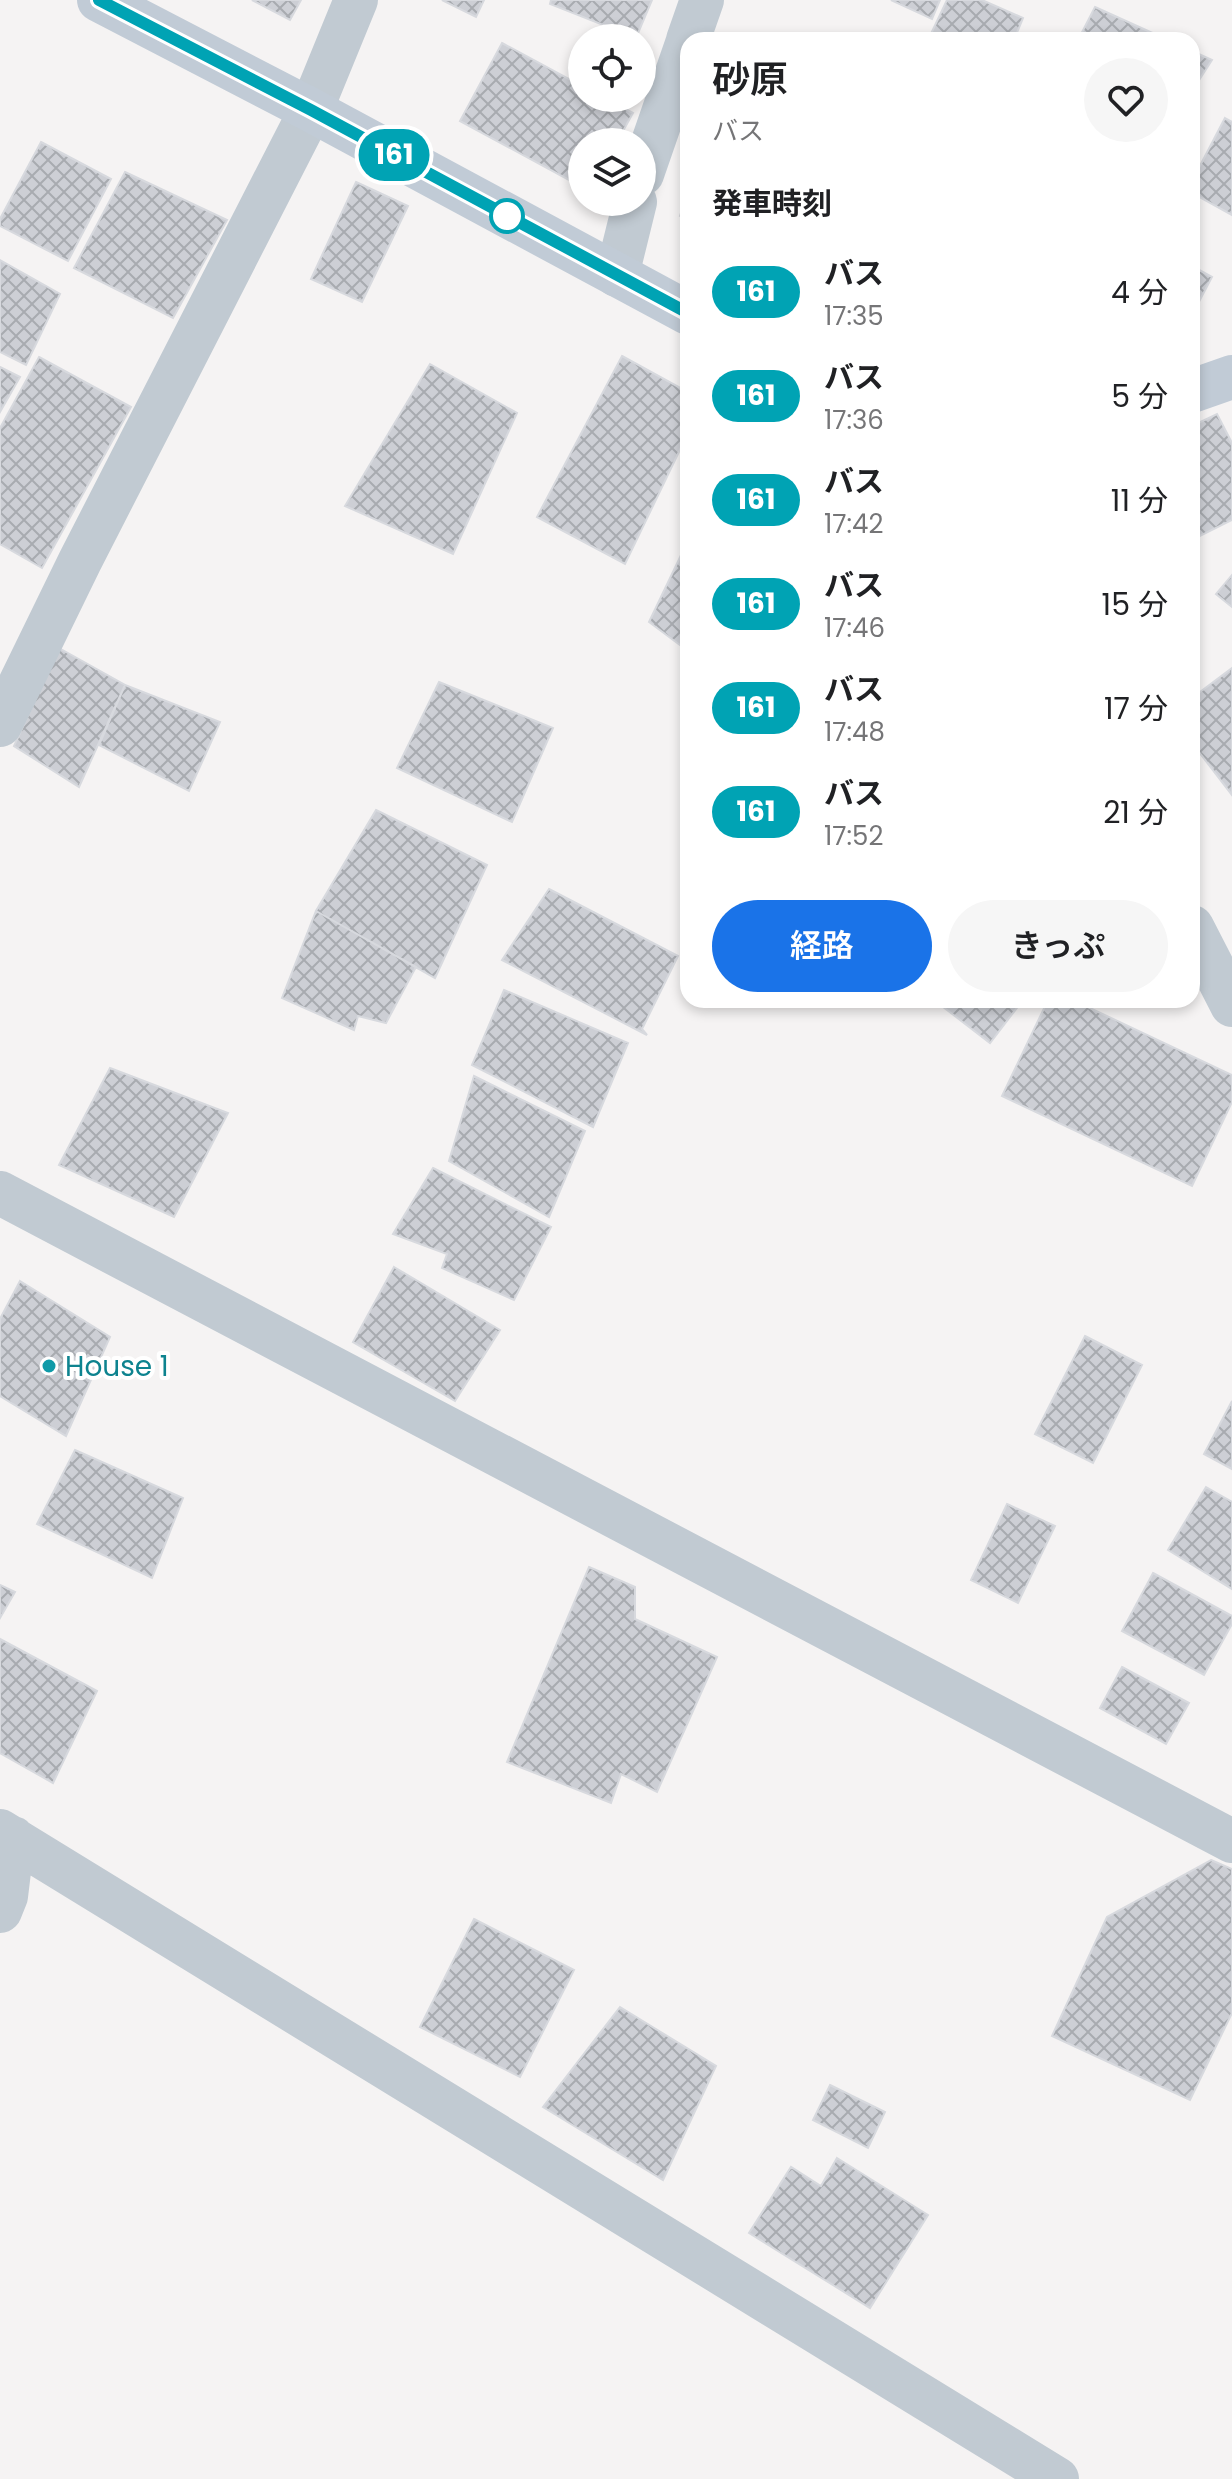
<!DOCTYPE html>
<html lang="ja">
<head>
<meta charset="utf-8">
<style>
	body { margin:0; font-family:Poppins,"Noto Sans JP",sans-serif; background:#f6f6f6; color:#202124; height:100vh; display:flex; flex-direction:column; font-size:30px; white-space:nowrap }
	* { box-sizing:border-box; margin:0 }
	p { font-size:26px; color:#757577 }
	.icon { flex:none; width:44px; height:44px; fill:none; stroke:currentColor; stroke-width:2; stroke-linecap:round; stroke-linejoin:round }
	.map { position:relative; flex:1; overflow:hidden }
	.drawer { position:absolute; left:680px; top:32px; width:520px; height:976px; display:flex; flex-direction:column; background:#fff; border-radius:24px; box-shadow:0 4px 12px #0003 }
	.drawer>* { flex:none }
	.badge { padding:0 16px; border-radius:26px; font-size:28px; line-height:52px }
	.fabs { position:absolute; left:568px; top:24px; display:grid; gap:16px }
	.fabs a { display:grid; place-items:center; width:88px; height:88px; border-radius:50%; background:#fff; box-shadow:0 4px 12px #0003; font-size:40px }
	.map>.badge { position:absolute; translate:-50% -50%; box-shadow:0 0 0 4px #fff }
	h2 { padding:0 32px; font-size:30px; line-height:72px }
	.round { display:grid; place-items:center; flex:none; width:84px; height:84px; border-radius:42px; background:#f6f6f6 }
	.head { display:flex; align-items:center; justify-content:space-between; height:136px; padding:0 32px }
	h1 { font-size:38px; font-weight:600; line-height:60px }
	.primary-button { display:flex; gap:16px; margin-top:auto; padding:16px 32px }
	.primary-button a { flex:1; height:92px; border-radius:48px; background:#1a73e8; color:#fff; font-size:32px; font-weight:600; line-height:92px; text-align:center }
	.primary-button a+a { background:#f6f6f6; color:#202124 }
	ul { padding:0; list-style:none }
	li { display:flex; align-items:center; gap:24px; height:104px; padding:0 32px }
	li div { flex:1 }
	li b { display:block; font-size:30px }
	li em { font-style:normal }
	li .badge { min-width:88px; font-weight:700; text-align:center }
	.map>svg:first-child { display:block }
	.building { fill:url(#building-cross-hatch); stroke:#d7d9de; stroke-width:2 }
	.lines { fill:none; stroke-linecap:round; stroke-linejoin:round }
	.minor { stroke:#c1cad2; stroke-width:44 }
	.secondary { stroke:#c1cbd6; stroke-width:44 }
	.line-casing { stroke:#fff; stroke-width:18 }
	.line { stroke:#00a3b4; stroke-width:12 }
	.stop-dot { fill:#fff; stroke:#00a3b4; stroke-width:4 }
	.culture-dot { fill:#0f9aa8; stroke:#fff; stroke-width:3 }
	.labels { text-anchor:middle; stroke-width:8; stroke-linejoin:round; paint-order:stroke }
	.culture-label { font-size:28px; fill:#0d838f; stroke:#fff; text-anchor:start }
</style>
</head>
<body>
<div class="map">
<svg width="1232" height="2479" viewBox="0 0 1232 2479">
	<defs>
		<pattern id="building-cross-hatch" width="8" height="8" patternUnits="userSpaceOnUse" patternTransform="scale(2)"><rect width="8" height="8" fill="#cdcfd5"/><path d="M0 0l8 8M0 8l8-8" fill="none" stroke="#a8abb0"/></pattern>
	</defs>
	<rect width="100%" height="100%" fill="#f5f3f3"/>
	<!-- building -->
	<path class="building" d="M 252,0 L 301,0 L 290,20 Z
		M 442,0 L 484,0 L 476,17 Z
		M 551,0 L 652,0 L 636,38 L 550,4 Z
		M 891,0 L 940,0 L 932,19 Z
		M 947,0 L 982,0 L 1023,18 L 1014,40 L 928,40 Z
		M 1095,7 L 1168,40 L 1078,40 Z
		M 502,43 L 582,86 L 582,98 L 605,98 L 633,113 L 617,142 L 582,142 L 582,187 L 460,121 Z
		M 1192,51 L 1212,60 L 1192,91 Z
		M 1225,118 L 1232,122 L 1232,215 L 1192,193 L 1192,181 Z
		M 41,142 L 111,179 L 68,261 L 0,226 L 0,219 Z
		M 125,172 L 227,220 L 173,318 L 74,268 Z
		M 356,182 L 408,206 L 362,302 L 311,279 Z
		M 688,193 L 688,219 L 680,216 Z
		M 0,260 L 60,294 L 26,365 L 0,352 Z
		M 1192,266 L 1212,277 L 1192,315 Z
		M 622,356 L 688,392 L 688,433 L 625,564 L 537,517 Z
		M 39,357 L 131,407 L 42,568 L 0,544 L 0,428 Z
		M 430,364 L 517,413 L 453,554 L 345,506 Z
		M 0,367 L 20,377 L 0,412 Z
		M 1217,414 L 1232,443 L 1232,520 L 1192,540 L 1192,426 Z
		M 683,551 L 688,554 L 688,651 L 649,622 Z
		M 1232,575 L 1232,607 L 1216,594 Z
		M 59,648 L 125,685 L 79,787 L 14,746 Z
		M 1232,668 L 1232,795 L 1192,743 L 1192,698 Z
		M 439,682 L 553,728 L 512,822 L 397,768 Z
		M 125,685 L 220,722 L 189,791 L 99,745 Z
		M 376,810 L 487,865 L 435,978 L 316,911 Z
		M 549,889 L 678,956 L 642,1029 L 647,1035 L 502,960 Z
		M 316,911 L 416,967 L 386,1023 L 358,1016 L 354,1030 L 282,998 Z
		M 504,990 L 628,1043 L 593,1127 L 472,1065 Z
		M 934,1000 L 1023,1000 L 990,1043 Z
		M 1048,1000 L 1073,1000 L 1232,1075 L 1232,1102 L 1192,1186 L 1002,1096 Z
		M 110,1068 L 228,1113 L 174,1217 L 59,1165 Z
		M 474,1076 L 585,1131 L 549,1217 L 449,1161 Z
		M 433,1168 L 551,1227 L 514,1300 L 442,1268 L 447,1254 L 393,1234 Z
		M 394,1267 L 500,1330 L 455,1401 L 353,1342 Z
		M 20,1281 L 110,1337 L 66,1436 L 0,1396 L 0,1319 Z
		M 1085,1336 L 1142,1365 L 1093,1463 L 1035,1434 Z
		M 1232,1401 L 1232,1469 L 1204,1454 Z
		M 75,1450 L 183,1498 L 152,1578 L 37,1524 Z
		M 1206,1487 L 1232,1502 L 1232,1589 L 1168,1550 Z
		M 1007,1504 L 1055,1526 L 1018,1603 L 971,1580 Z
		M 589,1567 L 635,1587 L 635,1619 L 717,1657 L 657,1792 L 621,1774 L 611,1803 L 507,1762 Z
		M 1153,1573 L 1232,1616 L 1232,1624 L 1204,1675 L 1122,1631 Z
		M 0,1585 L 15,1592 L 0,1618 Z
		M 0,1639 L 97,1691 L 53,1783 L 0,1753 Z
		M 1122,1667 L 1189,1703 L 1166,1744 L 1100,1708 Z
		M 1211,1860 L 1232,1869 L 1232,2013 L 1190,2100 L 1052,2036 L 1107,1917 Z
		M 474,1919 L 574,1970 L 520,2077 L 420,2027 Z
		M 620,2007 L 716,2066 L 663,2180 L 543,2107 Z
		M 830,2085 L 885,2112 L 868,2148 L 813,2120 Z
		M 837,2158 L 928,2215 L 870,2308 L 749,2233 L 791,2167 L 821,2186 Z"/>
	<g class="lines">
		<!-- minor -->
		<path class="minor" d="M 688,40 L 702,0
			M 642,174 L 688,41
			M 617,275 L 635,202
			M 0,725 L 80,561 L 311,110 L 356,0
			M 1192,927 L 1232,1005
			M 0,1193 L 1232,1841
			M 0,1831 L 1057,2479
			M 0,1911 L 6,1896 L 13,1838"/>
		<!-- secondary -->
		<path class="secondary" d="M 99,0 L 311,110 L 688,313
			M 1192,391 L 1232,377"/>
	</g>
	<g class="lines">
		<!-- line casing -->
		<g class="line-casing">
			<path id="line" d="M 99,0 L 311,110 L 688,313"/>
		</g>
		<!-- line -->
		<use href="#line" class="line"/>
	</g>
	<!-- markers -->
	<circle class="stop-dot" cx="507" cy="216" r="16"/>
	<circle class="culture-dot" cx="49" cy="1366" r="8"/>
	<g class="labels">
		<!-- culture labels -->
		<g class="culture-label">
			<text x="65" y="1376">House 1</text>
		</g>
	</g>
</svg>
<div class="fabs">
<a><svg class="icon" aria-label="locate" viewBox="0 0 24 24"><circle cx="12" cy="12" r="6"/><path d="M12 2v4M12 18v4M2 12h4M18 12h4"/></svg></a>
<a><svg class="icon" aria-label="layers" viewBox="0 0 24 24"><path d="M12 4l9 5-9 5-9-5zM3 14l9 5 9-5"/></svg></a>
</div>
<b class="badge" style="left:394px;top:155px;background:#00a3b4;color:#fff">161</b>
<section class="drawer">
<div class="head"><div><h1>砂原</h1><p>バス</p></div><a class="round"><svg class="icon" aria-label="heart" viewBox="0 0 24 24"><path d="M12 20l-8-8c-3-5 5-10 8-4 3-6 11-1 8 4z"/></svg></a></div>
<h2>発車時刻</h2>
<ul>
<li><span class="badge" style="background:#00a3b4;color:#fff">161</span><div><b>バス</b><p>17:35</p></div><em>4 分</em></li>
<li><span class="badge" style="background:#00a3b4;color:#fff">161</span><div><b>バス</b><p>17:36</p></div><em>5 分</em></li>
<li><span class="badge" style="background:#00a3b4;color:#fff">161</span><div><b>バス</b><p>17:42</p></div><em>11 分</em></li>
<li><span class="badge" style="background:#00a3b4;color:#fff">161</span><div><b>バス</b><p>17:46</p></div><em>15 分</em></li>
<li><span class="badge" style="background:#00a3b4;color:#fff">161</span><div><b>バス</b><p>17:48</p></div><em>17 分</em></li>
<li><span class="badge" style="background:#00a3b4;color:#fff">161</span><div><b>バス</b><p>17:52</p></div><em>21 分</em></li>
</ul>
<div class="primary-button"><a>経路</a><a>きっぷ</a></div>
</section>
</div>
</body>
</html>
